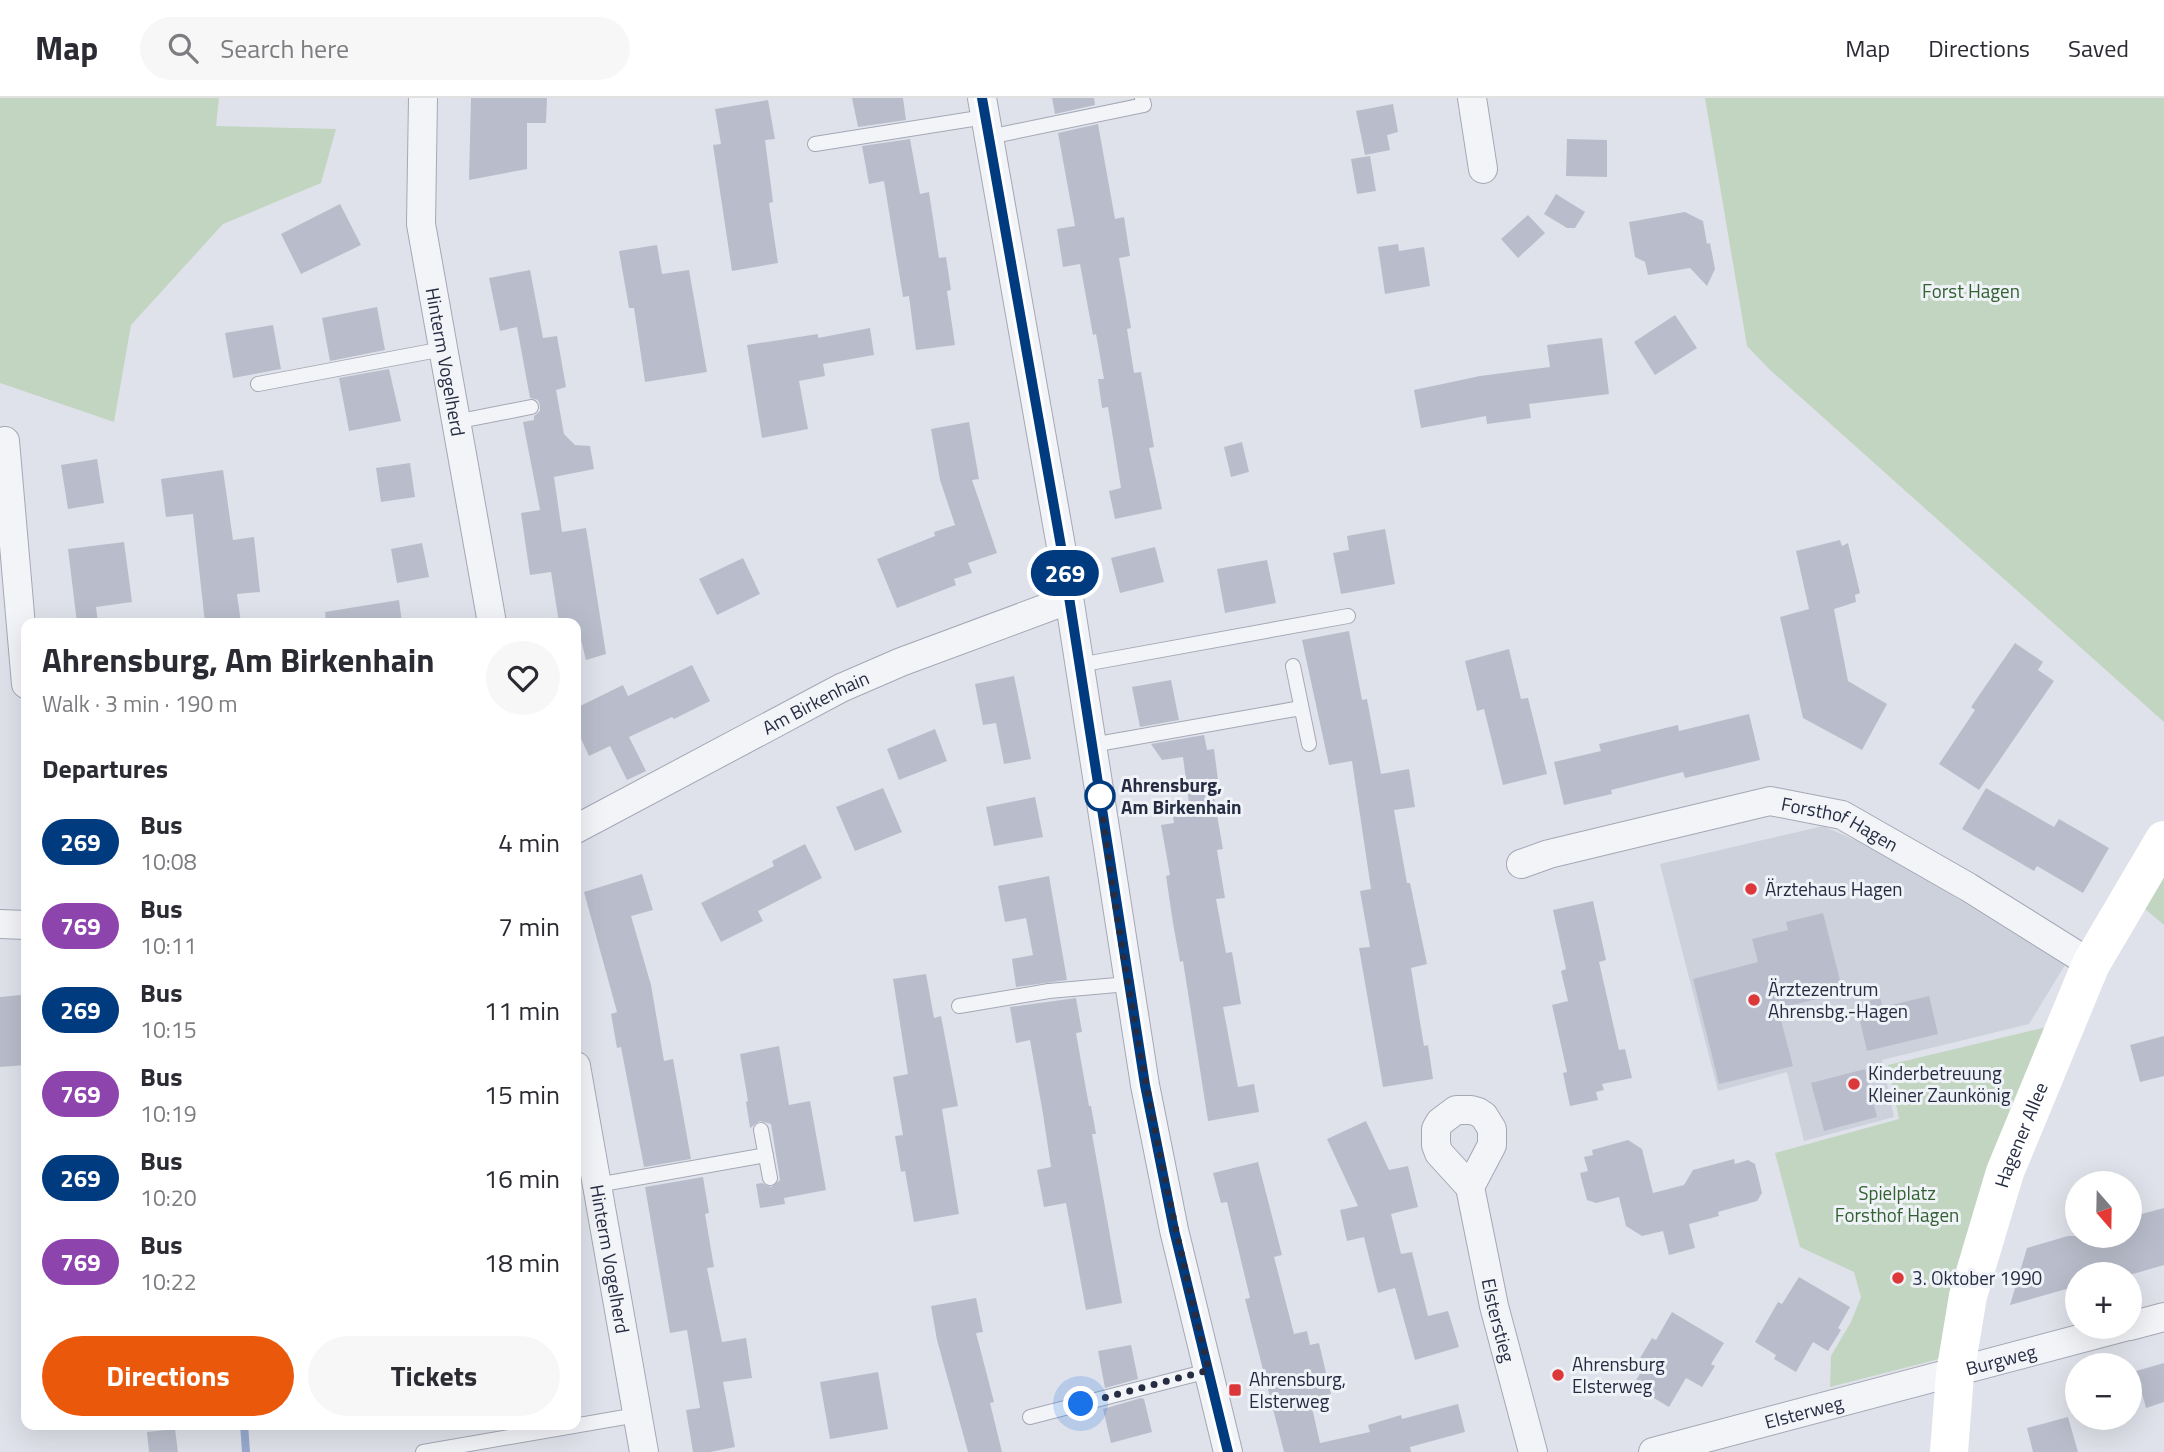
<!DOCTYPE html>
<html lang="en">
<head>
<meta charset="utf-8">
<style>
	body { margin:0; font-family:"Titillium Web",sans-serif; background:#f7f7f7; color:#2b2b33; height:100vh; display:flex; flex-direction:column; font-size:26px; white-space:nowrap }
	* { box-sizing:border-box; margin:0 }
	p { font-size:23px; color:#7c7c81 }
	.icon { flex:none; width:38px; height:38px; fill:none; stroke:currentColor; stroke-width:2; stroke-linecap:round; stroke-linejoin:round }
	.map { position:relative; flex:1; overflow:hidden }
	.panel { position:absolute; left:21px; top:520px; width:560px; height:812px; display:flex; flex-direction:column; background:#fff; border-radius:14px; box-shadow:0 7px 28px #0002 }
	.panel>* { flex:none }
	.badge { padding:0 14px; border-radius:23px; font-size:24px; line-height:46px }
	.needle { width:46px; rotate:160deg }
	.buttons { position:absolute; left:2065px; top:1073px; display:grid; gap:14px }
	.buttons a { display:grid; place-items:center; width:77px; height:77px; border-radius:50%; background:#fff; box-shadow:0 7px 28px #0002; font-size:35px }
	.you { position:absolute; width:35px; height:35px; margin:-18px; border:5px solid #fff; border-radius:50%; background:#1a73e8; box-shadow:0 0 0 10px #1a73e833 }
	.map>.badge { position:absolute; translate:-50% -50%; box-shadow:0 0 0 4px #fff }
	h2 { padding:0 21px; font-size:26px; line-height:63px }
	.round { display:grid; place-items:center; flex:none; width:74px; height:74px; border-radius:37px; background:#f7f7f7 }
	.overview { display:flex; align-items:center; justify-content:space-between; height:119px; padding:0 21px }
	h1 { font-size:33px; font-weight:700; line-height:52px }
	.action { display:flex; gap:14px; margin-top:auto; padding:14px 21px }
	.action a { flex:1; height:80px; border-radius:42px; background:#ea580c; color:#fff; font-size:28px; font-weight:700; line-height:80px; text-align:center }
	.action a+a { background:#f7f7f7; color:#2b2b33 }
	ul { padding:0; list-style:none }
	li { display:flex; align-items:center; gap:21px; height:84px; padding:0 21px }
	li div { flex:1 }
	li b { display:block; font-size:26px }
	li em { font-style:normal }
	li .badge { min-width:77px; font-weight:700; text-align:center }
	header { display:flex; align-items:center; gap:42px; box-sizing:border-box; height:98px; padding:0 35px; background:#fff; border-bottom:2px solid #e1e1e2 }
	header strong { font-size:33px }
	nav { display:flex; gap:38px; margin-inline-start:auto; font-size:24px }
	.search { width:490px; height:63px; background:#f7f7f7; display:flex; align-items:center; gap:18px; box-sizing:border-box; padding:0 24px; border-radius:38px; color:#7c7c81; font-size:26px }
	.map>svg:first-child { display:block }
	.built { fill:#cdd1dc }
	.green { fill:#c2d5c0 }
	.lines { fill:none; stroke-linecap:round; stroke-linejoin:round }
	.stream { stroke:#97aace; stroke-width:8 }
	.building { fill:#b9bdcb }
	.lane-casing { stroke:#a4a8b5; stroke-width:16 }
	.street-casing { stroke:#a4a8b5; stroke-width:30 }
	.lane { stroke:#f3f4f8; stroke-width:14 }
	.street { stroke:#f3f4f8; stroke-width:28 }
	.secondary { stroke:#fff; stroke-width:38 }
	.line-casing { stroke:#fff; stroke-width:16 }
	.line { stroke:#003b80; stroke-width:10 }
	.walk { stroke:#262d43; stroke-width:7; stroke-dasharray:0 12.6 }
	.stop-dot { fill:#fff; stroke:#003b80; stroke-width:3.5 }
	.poi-dot { fill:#dc3739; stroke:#eff2f7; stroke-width:2.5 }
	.labels { text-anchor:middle; stroke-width:6; stroke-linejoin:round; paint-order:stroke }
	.park-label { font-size:19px; fill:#346132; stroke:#eff2f7 }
	.street-label { font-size:19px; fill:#262d43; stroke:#eff2f7 }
	.stop-label { font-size:19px; font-weight:bold; fill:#262d43; stroke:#eff2f7; text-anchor:start }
	.poi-label { font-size:19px; fill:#262d43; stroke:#eff2f7; text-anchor:start }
</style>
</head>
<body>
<header>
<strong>Map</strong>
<div class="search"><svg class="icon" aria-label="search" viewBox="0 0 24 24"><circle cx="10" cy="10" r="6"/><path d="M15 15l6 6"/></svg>Search here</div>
<nav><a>Map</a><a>Directions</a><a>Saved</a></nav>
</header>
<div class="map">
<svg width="2164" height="1354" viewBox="0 0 2164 1354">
	<rect width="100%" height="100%" fill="#dfe2ea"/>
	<!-- built -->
	<path class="built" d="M 1823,728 L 1880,753 L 2065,867 L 2029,926 L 1882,962 L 1894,1019 L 1804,1043 L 1787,974 L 1718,993 L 1660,766 Z"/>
	<!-- green -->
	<path class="green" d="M 0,0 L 219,0 L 216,28 L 336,31 L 321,85 L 223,126 L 131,227 L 114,324 L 0,285 Z
		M 1705,0 L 2164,0 L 2164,624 L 1769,271 L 1747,248 Z
		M 2164,761 L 2164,827 L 2138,805 Z
		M 2055,927 L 1943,1260 L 1830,1289 L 1831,1258 L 1851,1224 L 1861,1199 L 1854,1174 L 1800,1149 L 1775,1055 L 1899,1021 L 1888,967 Z"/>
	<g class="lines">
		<!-- stream -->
		<path class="stream" d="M 244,1326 L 246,1354"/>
	</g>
	<!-- building -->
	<path class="building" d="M 471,0 L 547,0 L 546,25 L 527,25 L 527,71 L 469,82 Z
		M 852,0 L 903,0 L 906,22 L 858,29 Z
		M 1052,0 L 1094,0 L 1095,7 L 1055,16 Z
		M 768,2 L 775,41 L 765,42 L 773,104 L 769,105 L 778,165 L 732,173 L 713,47 L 721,46 L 715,11 Z
		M 1393,6 L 1398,34 L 1387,37 L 1390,52 L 1365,57 L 1356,13 Z
		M 1098,26 L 1115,121 L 1124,119 L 1130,158 L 1119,160 L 1131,230 L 1127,231 L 1134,275 L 1141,274 L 1154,349 L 1149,350 L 1162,411 L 1115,421 L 1109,393 L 1121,390 L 1108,309 L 1102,310 L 1098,281 L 1104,281 L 1096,236 L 1093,237 L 1080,166 L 1063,169 L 1057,131 L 1075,128 L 1058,35 Z
		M 910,41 L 920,96 L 929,94 L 939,160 L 946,159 L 951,192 L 947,193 L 955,247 L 916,252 L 909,198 L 903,199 L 884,83 L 869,86 L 862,48 Z
		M 1567,41 L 1607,42 L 1607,79 L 1566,78 Z
		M 1370,58 L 1376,93 L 1357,96 L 1351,61 Z
		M 1556,96 L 1585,114 L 1575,130 L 1567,130 L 1544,116 Z
		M 340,106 L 361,147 L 301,176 L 281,136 Z
		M 1685,114 L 1703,123 L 1707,146 L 1710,145 L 1715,171 L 1707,188 L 1690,170 L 1648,177 L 1645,164 L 1635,159 L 1629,124 Z
		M 1528,117 L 1545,135 L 1518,160 L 1501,141 Z
		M 1398,146 L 1399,153 L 1424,149 L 1430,188 L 1385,196 L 1378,149 Z
		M 657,147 L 662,176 L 689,172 L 707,274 L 645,284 L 634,210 L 629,210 L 619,153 Z
		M 530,172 L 543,240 L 557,238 L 566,289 L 556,292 L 564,336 L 575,347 L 590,348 L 594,371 L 554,379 L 562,434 L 586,430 L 606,556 L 586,562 L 581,542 L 576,543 L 576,525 L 559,525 L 551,474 L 530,477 L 521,415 L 540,412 L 523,324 L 534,322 L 534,318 L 540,313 L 540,308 L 538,302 L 530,300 L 517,229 L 500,233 L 489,180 Z
		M 377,209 L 385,252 L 330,263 L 322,220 Z
		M 1675,217 L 1697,250 L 1655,277 L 1634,244 Z
		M 273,227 L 281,271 L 233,280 L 225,235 Z
		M 870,230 L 874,257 L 823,266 L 825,278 L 799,283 L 808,331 L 762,340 L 747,247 L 818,236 L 818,240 Z
		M 1602,240 L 1609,296 L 1529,306 L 1531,320 L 1487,326 L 1486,318 L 1421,330 L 1414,292 L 1480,278 L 1550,269 L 1547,247 Z
		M 389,271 L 401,323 L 349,333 L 339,280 Z
		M 969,324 L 979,381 L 972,382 L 997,455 L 968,465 L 972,475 L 954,481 L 956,487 L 897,510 L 877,461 L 935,438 L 934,434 L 955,427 L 940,382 L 931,331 Z
		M 1242,344 L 1249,374 L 1231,379 L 1224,349 Z
		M 97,361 L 104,405 L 68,411 L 61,367 Z
		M 410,365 L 415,399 L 381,404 L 376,370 Z
		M 223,372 L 233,442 L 254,439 L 260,494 L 237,496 L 241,525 L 205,525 L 193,416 L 166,419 L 161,381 Z
		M 1385,431 L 1395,486 L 1341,496 L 1333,455 L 1349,452 L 1347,438 Z
		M 1840,442 L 1842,448 L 1848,445 L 1860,495 L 1855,497 L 1856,504 L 1834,511 L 1848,583 L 1887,606 L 1862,652 L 1803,620 L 1780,519 L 1809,511 L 1796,453 Z
		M 124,444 L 132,504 L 96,509 L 98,525 L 77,525 L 68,451 Z
		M 422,445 L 429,479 L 397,485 L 391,451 Z
		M 1155,449 L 1164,484 L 1120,495 L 1111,460 Z
		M 743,460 L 760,496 L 717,517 L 699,481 Z
		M 1267,462 L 1276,505 L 1225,515 L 1217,471 Z
		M 399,502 L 402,525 L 326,525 L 325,514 Z
		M 1349,533 L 1362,602 L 1367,601 L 1381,676 L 1409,671 L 1415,709 L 1394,712 L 1407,785 L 1410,785 L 1427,866 L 1411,870 L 1424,948 L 1428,947 L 1433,981 L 1383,989 L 1359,850 L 1370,849 L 1360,793 L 1371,791 L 1352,663 L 1329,667 L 1302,542 Z
		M 2015,545 L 2043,564 L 2038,572 L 2054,583 L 1979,692 L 1939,666 L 1975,612 L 1971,609 Z
		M 1509,551 L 1521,601 L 1528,600 L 1547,676 L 1503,687 L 1484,611 L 1477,613 L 1465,563 Z
		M 692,567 L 710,603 L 674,621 L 672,619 L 629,639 L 646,673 L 627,682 L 610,648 L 589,658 L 576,630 L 576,610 L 623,587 L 628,598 Z
		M 1014,578 L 1031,661 L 1004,666 L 996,625 L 983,627 L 975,586 Z
		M 1171,582 L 1179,622 L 1140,629 L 1132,589 Z
		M 1749,616 L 1760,662 L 1685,680 L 1683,674 L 1611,692 L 1612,696 L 1564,707 L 1554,664 L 1601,653 L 1599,646 L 1678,627 L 1679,633 Z
		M 935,631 L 947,663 L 899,682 L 887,651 Z
		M 1204,637 L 1207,652 L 1214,651 L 1218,682 L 1211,683 L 1223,751 L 1217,752 L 1225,800 L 1216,801 L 1226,855 L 1232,854 L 1241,906 L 1223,909 L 1238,989 L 1254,986 L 1259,1014 L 1208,1023 L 1183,863 L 1180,864 L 1173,825 L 1166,778 L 1170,777 L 1161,727 L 1174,725 L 1171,708 L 1189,705 L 1183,659 L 1162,662 L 1151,646 Z
		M 883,690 L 902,734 L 855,753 L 836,709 Z
		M 1986,690 L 2054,729 L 2059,721 L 2109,750 L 2083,795 L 2037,768 L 2034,773 L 1962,731 Z
		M 1035,699 L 1043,739 L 994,748 L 986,709 Z
		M 805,746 L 822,780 L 758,813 L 763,823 L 721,844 L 701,805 L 774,768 L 772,763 Z
		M 642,776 L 653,812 L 631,818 L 651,887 L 664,963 L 673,961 L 691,1061 L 644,1069 L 621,949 L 617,950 L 611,916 L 617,914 L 584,794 Z
		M 1049,778 L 1067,882 L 1016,889 L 1012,861 L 1033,857 L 1026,820 L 1005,824 L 998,788 Z
		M 1593,803 L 1606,862 L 1599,864 L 1619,952 L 1625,951 L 1632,980 L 1602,986 L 1604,992 L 1596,994 L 1598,1002 L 1570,1008 L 1563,975 L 1567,974 L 1552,907 L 1568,903 L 1561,873 L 1566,871 L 1553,812 Z
		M 1823,815 L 1843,894 L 1778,911 L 1793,968 L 1719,986 L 1693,881 L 1758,864 L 1752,841 L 1788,832 L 1786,824 Z
		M 926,876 L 934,920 L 941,918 L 958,1008 L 942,1011 L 959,1116 L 914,1124 L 905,1073 L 901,1074 L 895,1038 L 903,1037 L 893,979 L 908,976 L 893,881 Z
		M 21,897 L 23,916 L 26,915 L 26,967 L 0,969 L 0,899 Z
		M 1929,898 L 1938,936 L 1867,953 L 1856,906 L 1880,900 L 1883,909 Z
		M 1076,900 L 1082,934 L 1076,935 L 1089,1008 L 1091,1008 L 1096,1036 L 1092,1036 L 1122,1205 L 1086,1212 L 1066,1105 L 1044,1109 L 1037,1072 L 1051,1069 L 1043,1016 L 1030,942 L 1016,945 L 1010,909 Z
		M 2164,938 L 2164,978 L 2140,984 L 2130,947 Z
		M 779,948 L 789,1007 L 810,1003 L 826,1092 L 784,1100 L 785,1106 L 760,1110 L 756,1086 L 762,1085 L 771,1089 L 780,1082 L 771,1026 L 760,1023 L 750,1030 L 746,1004 L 748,1003 L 740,956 Z
		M 1865,971 L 1877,1019 L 1824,1033 L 1811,985 Z
		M 1366,1023 L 1389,1072 L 1408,1068 L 1418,1109 L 1391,1116 L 1401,1156 L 1412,1154 L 1428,1218 L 1448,1213 L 1459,1249 L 1415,1262 L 1395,1190 L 1378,1195 L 1364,1139 L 1347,1143 L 1340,1112 L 1358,1108 L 1327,1041 Z
		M 1628,1042 L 1642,1051 L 1653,1095 L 1684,1087 L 1693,1072 L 1734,1061 L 1735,1066 L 1748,1062 L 1755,1066 L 1762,1095 L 1757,1103 L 1718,1114 L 1719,1118 L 1689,1126 L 1695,1150 L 1669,1157 L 1663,1133 L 1642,1138 L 1626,1128 L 1619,1099 L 1596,1105 L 1587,1102 L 1580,1075 L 1588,1073 L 1584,1059 L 1593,1057 L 1592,1052 Z
		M 1258,1064 L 1282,1157 L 1274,1159 L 1294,1236 L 1307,1233 L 1310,1247 L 1319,1245 L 1331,1296 L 1310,1301 L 1320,1345 L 1370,1334 L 1368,1327 L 1401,1317 L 1402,1321 L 1458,1306 L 1465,1334 L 1410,1349 L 1411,1354 L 1284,1354 L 1245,1201 L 1250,1200 L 1227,1104 L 1221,1105 L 1213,1075 Z
		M 703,1079 L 709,1115 L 705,1116 L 714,1169 L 707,1170 L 722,1244 L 746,1240 L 752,1280 L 723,1284 L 735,1349 L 710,1354 L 693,1354 L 686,1312 L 700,1310 L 687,1232 L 670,1235 L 645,1089 Z
		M 2164,1110 L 2164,1167 L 2133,1176 L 2077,1176 L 2077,1188 L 2010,1207 L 2027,1150 L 2068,1138 L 2130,1138 L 2130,1119 Z
		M 1799,1179 L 1850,1209 L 1838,1230 L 1841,1232 L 1828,1253 L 1813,1244 L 1796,1274 L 1774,1261 L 1776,1257 L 1755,1244 L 1778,1204 L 1782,1206 Z
		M 976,1200 L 983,1234 L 976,1235 L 994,1304 L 990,1305 L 1002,1354 L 968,1354 L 937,1242 L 931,1208 Z
		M 1672,1214 L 1724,1245 L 1711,1266 L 1715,1268 L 1702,1289 L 1686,1280 L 1669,1309 L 1647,1296 L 1650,1293 L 1635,1284 L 1644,1269 L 1637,1265 L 1652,1240 L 1656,1242 Z
		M 1131,1247 L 1138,1281 L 1105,1290 L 1098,1253 Z
		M 2164,1265 L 2164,1304 L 2146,1310 L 2136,1273 Z
		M 878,1274 L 888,1331 L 830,1341 L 820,1284 Z
		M 1141,1300 L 1144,1301 L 1152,1334 L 1111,1345 L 1103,1311 Z
		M 2068,1319 L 2078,1354 L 2033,1354 L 2027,1330 Z
		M 175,1331 L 178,1354 L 149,1354 L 147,1334 Z"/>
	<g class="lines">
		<!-- lane casing -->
		<g class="lane-casing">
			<path id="lane" d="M 989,39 L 1144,7 L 1142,0
				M 815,46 L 985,19
				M 258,286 L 443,251
				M 455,324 L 531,309
				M 1079,567 L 1348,518
				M 1293,568 L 1309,646
				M 1092,647 L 1301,610
				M 959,908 L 1049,893 L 1128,886
				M 761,1032 L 770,1080
				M 597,1087 L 766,1057
				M 1030,1319 L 1208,1273
				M 423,1354 L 637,1317"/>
		</g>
		<!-- street casing -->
		<g class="street-casing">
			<g id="street">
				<path id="s1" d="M 423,0 L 421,126 L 492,525"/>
				<path d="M 982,0 L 1062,454 L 1145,987 L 1174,1132 L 1228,1354"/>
				<path d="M 1472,0 L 1483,71"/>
				<path d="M 5,343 L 26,586"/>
				<path id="s2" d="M 576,731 L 841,590 L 901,564 L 1068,502"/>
				<path id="s3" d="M 1521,766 L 1549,756 L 1770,703 L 1842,717 L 1968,789 L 2091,866"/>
				<path d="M 0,826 L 26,827"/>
				<path id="s4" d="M 576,968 L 644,1354"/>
				<path id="s5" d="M 1470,1089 L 1492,1047 L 1492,1031 L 1484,1018 L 1478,1014 L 1471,1012 L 1456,1012 L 1440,1024 L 1436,1031 L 1436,1047 L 1439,1055 L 1470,1089 L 1494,1208 L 1533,1354"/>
				<path d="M 2130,1228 L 2164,1219"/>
				<path id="s6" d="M 1653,1354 L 2128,1228"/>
			</g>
		</g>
		<!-- lane -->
		<use href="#lane" class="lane"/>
		<!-- street -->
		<use href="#street" class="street"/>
		<!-- secondary -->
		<path class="secondary" id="s7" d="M 1949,1354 L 1955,1276 L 1968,1198 L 2005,1074 L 2091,866 L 2164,742"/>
	</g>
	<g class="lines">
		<!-- line casing -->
		<g class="line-casing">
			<path id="line" d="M 982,0 L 1062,454 L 1145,987 L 1174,1132 L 1228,1354"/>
		</g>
		<!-- line -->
		<use href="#line" class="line"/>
		<!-- walk -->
		<path class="walk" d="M 1081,1306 L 1209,1272 C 1161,1082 1126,893 1100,698"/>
	</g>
	<!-- markers -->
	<circle class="stop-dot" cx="1100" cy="698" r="14"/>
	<g class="poi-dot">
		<circle cx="1751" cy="791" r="7"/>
		<circle cx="1754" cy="902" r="7"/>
		<circle cx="1854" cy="986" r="7"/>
		<circle cx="1898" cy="1180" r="7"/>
		<circle cx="1558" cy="1277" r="7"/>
		<rect x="1228" y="1285" width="14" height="14" rx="3.5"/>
	</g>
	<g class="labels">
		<!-- park labels -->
		<g class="park-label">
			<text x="1971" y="200">Forst Hagen</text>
			<text x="1897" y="1102">Spielplatz<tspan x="1897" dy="22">Forsthof Hagen</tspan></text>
		</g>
		<!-- street labels -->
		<g class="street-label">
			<text dy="7" stroke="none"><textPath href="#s1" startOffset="266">Hinterm Vogelherd</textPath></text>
			<text dy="7" stroke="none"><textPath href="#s2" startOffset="271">Am Birkenhain</textPath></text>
			<text dy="7" stroke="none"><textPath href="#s3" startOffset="331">Forsthof Hagen</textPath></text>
			<text dy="7" stroke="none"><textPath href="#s7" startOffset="327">Hagener Allee</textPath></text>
			<text dy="7" stroke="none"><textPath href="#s4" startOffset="196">Hinterm Vogelherd</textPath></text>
			<text dy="7" stroke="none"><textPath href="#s5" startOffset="343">Elsterstieg</textPath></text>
			<text dy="7" stroke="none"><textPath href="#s6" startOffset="360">Burgweg</textPath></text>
			<text dy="7" stroke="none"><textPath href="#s6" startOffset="156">Elsterweg</textPath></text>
		</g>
		<!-- stop labels -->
		<g class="stop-label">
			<text x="1121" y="694">Ahrensburg,<tspan x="1121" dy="22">Am Birkenhain</tspan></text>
		</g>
		<!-- poi labels -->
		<g class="poi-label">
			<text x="1765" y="798">Ärztehaus Hagen</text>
			<text x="1768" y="898">Ärztezentrum<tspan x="1768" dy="22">Ahrensbg.-Hagen</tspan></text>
			<text x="1868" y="982">Kinderbetreuung<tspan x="1868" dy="22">Kleiner Zaunkönig</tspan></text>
			<text x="1912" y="1187">3. Oktober 1990</text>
			<text x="1572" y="1273">Ahrensburg<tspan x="1572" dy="22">Elsterweg</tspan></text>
			<text x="1249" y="1288">Ahrensburg,<tspan x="1249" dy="22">Elsterweg</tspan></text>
		</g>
	</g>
</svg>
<div class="buttons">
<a><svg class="needle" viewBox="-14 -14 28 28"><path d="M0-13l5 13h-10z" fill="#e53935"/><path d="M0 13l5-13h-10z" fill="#7c7c81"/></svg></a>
<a>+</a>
<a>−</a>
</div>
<div class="you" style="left:1081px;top:1306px"></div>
<b class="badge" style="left:1065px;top:475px;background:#003b80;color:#fff">269</b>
<section class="panel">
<div class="overview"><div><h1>Ahrensburg, Am Birkenhain</h1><p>Walk · 3 min · 190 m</p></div><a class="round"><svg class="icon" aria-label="heart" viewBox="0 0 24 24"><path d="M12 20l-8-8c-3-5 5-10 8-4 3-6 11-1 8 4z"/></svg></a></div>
<h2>Departures</h2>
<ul>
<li><span class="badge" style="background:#003b80;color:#fff">269</span><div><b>Bus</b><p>10:08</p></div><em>4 min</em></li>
<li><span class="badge" style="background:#8e44ad;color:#fff">769</span><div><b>Bus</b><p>10:11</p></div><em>7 min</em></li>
<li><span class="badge" style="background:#003b80;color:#fff">269</span><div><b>Bus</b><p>10:15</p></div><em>11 min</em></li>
<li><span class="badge" style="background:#8e44ad;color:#fff">769</span><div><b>Bus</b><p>10:19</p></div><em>15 min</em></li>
<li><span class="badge" style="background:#003b80;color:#fff">269</span><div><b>Bus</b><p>10:20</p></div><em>16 min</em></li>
<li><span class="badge" style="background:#8e44ad;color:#fff">769</span><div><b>Bus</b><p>10:22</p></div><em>18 min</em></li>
</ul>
<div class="action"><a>Directions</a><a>Tickets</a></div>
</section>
</div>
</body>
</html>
